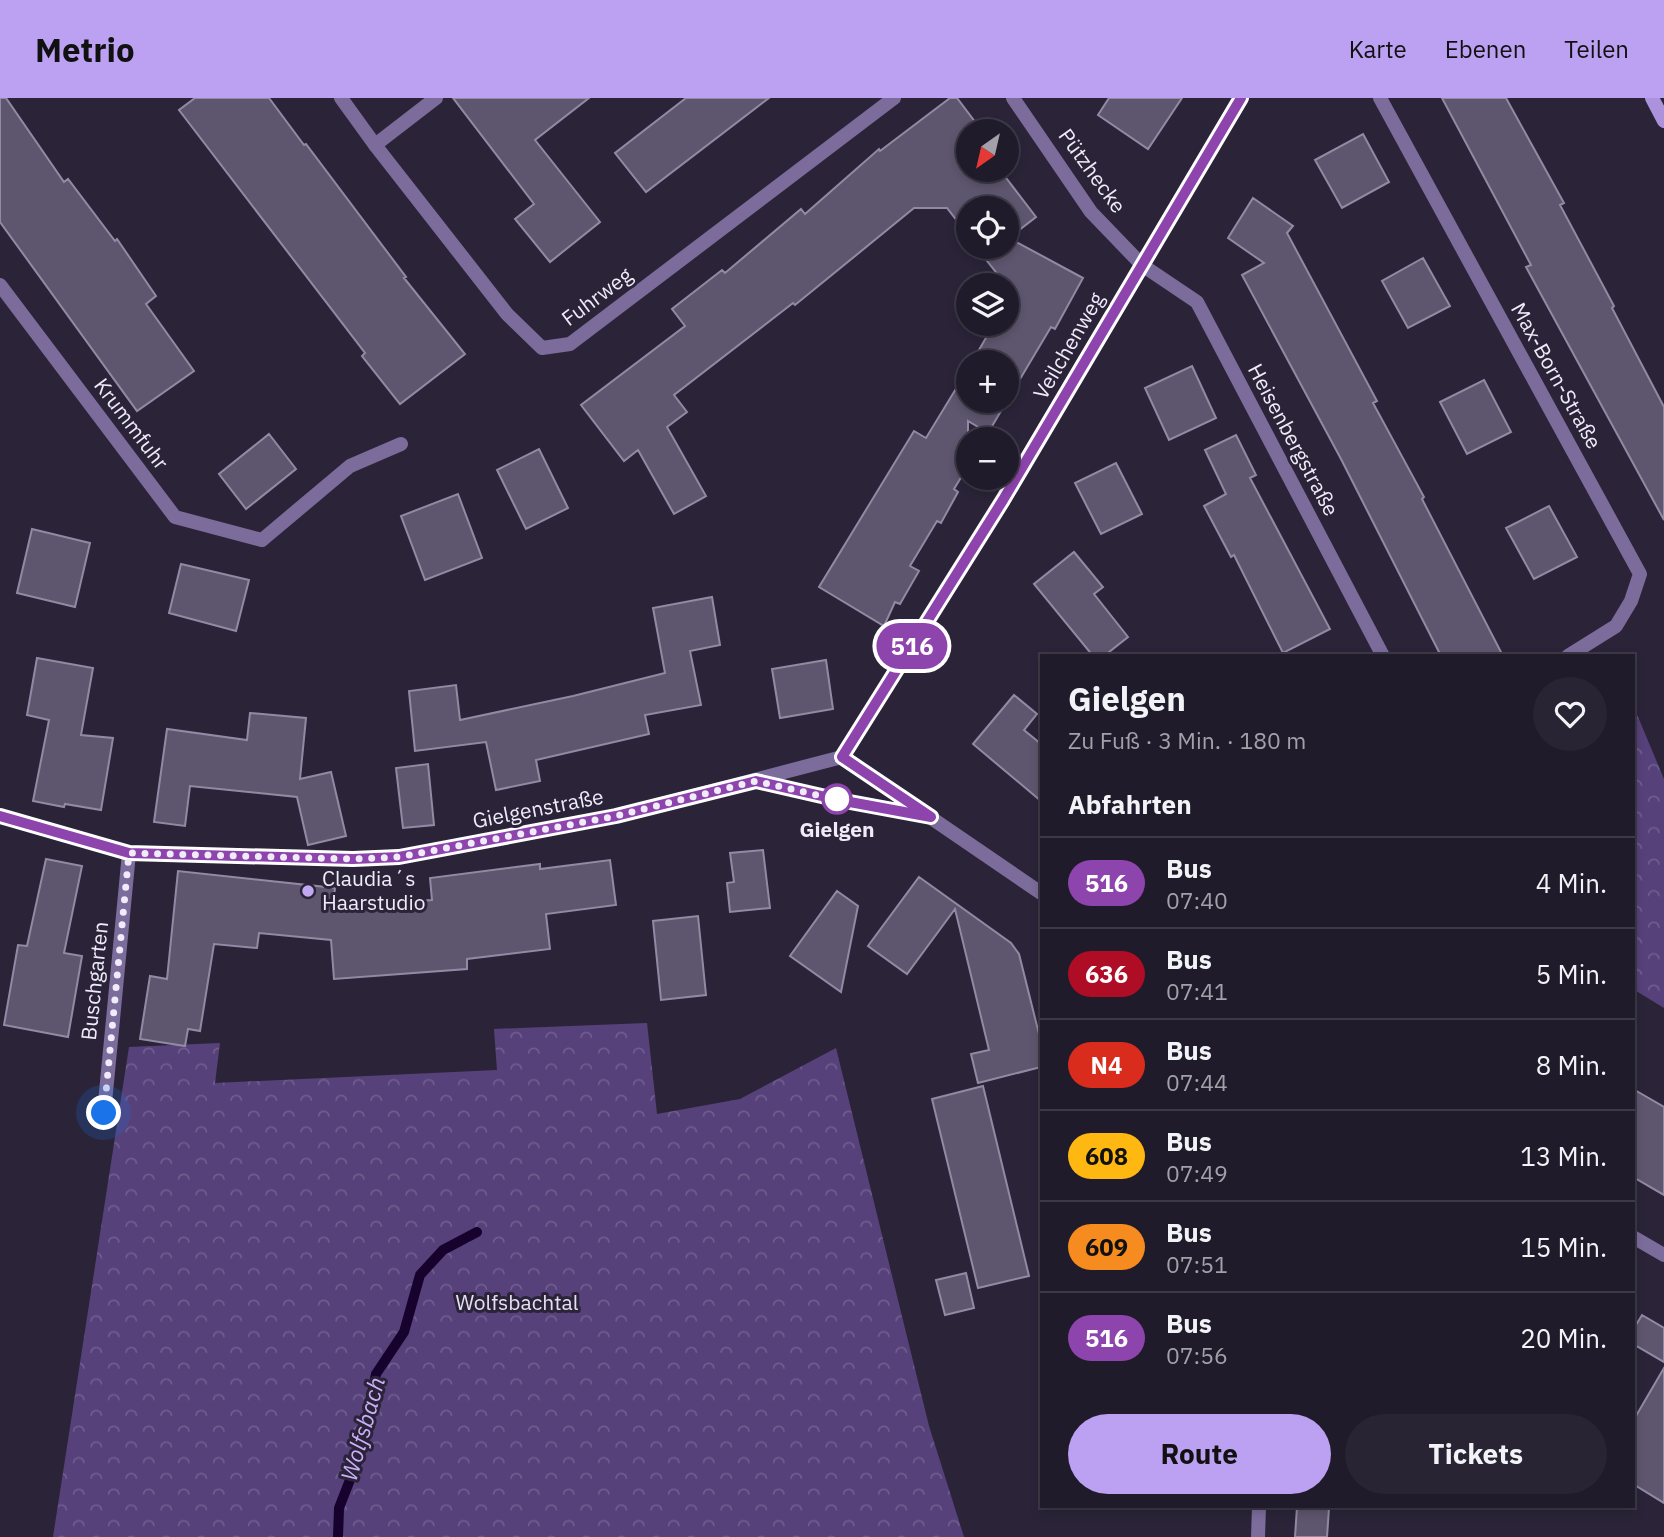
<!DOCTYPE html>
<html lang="de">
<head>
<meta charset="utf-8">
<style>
	body { margin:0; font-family:"IBM Plex Sans",sans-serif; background:#282433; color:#f1f3f6; height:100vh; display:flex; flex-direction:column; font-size:26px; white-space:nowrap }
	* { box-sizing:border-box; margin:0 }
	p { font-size:23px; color:#a2a1a9 }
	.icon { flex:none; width:38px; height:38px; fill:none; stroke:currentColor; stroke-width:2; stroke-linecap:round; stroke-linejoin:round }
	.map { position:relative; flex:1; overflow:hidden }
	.side { position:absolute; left:1040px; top:556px; width:595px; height:854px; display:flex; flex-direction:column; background:#201b2b; border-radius:0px; box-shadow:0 4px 10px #0003,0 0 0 2px #3d3947 }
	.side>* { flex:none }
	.badge { padding:0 14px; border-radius:23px; font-size:24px; line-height:46px }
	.needle { width:46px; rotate:214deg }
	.tools { position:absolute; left:956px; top:21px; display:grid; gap:14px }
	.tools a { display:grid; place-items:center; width:63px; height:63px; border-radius:50%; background:#201b2b; box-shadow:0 4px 10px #0003,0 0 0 2px #3d3947; font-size:35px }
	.you { position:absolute; width:35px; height:35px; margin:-18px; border:5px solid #fff; border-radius:50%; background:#1a73e8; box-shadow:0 0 0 10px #1a73e833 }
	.map>.badge { position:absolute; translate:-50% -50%; box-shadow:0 0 0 4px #fff }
	h2 { padding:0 28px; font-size:26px; line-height:63px }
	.round { display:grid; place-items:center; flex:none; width:74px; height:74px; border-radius:37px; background:#282433 }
	.summary { display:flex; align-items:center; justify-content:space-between; height:119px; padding:0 28px }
	h1 { font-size:33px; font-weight:700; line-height:52px }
	.button { display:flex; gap:14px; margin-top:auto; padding:14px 28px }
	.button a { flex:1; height:80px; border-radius:42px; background:#bca0f2; color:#111; font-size:28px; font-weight:700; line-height:80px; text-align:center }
	.button a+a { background:#282433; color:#f1f3f6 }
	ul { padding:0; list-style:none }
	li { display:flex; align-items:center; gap:21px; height:91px; padding:0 28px; border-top:2px solid #3d3947 }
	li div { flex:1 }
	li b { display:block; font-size:26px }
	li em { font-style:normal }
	li .badge { min-width:77px; font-weight:700; text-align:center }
	header { display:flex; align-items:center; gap:42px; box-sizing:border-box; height:98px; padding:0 35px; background:#bca0f2; color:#111 }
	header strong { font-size:33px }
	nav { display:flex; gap:38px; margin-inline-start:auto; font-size:24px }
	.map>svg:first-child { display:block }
	.park { fill:url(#park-crowns) }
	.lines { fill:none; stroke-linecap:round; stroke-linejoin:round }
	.stream { stroke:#16022d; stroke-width:10 }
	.building { fill:#5e566e; stroke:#928aa4; stroke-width:2 }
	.service { stroke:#7c6c9b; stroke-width:14 }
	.minor { stroke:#7c6c9b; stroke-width:14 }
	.secondary { stroke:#ac91dd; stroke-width:14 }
	.line-casing { stroke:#fff; stroke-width:16 }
	.line { stroke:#8e44ad; stroke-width:10 }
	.walk { stroke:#efebf9; stroke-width:7; stroke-dasharray:0 12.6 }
	.stop-dot { fill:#fff; stroke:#8e44ad; stroke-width:3.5 }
	.poi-dot { fill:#c2a8f3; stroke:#2b2439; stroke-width:2.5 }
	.labels { text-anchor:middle; stroke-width:6; stroke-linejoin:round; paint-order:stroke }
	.street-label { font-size:21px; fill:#efebf9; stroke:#2b2439 }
	.stop-label { font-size:21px; font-weight:bold; fill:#efebf9; stroke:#2b2439 }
	.poi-label { font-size:21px; fill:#efebf9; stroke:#2b2439; text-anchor:start }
	.park-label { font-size:21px; fill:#e6e0f4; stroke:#2b2439 }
	.water-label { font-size:23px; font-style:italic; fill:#cab0fb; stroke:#2b2439 }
</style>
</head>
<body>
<header>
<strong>Metrio</strong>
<nav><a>Karte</a><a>Ebenen</a><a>Teilen</a></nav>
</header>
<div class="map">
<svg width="1664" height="1439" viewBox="0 0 1664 1439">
	<defs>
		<pattern id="park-crowns" width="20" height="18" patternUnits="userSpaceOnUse" patternTransform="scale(1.75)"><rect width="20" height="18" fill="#57417a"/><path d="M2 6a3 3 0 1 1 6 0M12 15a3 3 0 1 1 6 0" fill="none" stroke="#6f5d8e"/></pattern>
	</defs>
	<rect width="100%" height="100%" fill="#2b2439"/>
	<!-- park -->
	<path class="park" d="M 1633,607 L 1664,681 L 1664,910 L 1633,891 Z
		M 647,925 L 657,1016 L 740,1001 L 836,950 L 929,1328 L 964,1439 L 53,1439 L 129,949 L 220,945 L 215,985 L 497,972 L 494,931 Z"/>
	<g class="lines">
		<!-- stream -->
		<path class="stream" d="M 338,1439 L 339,1410 L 360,1356 L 376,1276 L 404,1234 L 420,1177 L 443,1152 L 477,1134"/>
	</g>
	<!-- building -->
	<path class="building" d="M 0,0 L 6,0 L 64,84 L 68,81 L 115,143 L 117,141 L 156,198 L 146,206 L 194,273 L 137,313 L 0,124 Z
		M 195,0 L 269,0 L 304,47 L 306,46 L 406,179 L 404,180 L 465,256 L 400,306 L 362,258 L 365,255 L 179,12 Z
		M 453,0 L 589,0 L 535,42 L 600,124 L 550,164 L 515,121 L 534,106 Z
		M 686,0 L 769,0 L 646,94 L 615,55 Z
		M 950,0 L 957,0 L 982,33 L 968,33 L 968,72 L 1000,72 L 1036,119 L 1009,140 L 1083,180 L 1055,231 L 1051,229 L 988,335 L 968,323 L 968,368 L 954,391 L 958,394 L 941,425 L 937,423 L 910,468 L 919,473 L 900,506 L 895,504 L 884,528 L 819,489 L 914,333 L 926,340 L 968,271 L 968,303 L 1006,303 L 1006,264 L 972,264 L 994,226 L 1006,226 L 1006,187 L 976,149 L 1006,149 L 1006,110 L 968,110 L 968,137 L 947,110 L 914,110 L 795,207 L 793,205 L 674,297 L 687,314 L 667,329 L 706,398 L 674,416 L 638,352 L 624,363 L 581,307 L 685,228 L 672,211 L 722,172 L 725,175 L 801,111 L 805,116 L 879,51 L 880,53 Z
		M 1109,0 L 1182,0 L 1148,51 L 1098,17 Z
		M 1442,0 L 1506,0 L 1564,105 L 1560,107 L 1614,208 L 1612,210 L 1664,309 L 1664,422 L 1526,169 L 1531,167 Z
		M 1363,36 L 1389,84 L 1342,110 L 1315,62 Z
		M 1253,100 L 1293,128 L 1287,135 L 1377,303 L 1373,305 L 1424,399 L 1422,401 L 1503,558 L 1441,558 L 1341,361 L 1242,177 L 1264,165 L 1228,140 Z
		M 1423,160 L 1450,208 L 1408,230 L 1382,183 Z
		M 1192,268 L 1216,320 L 1169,342 L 1145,290 Z
		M 1484,282 L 1511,334 L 1467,356 L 1440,304 Z
		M 269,336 L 296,371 L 246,411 L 219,376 Z
		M 1236,337 L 1256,377 L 1250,380 L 1330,531 L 1283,555 L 1234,457 L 1231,459 L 1204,408 L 1226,396 L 1205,352 Z
		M 539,351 L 568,410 L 526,431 L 497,372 Z
		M 1116,365 L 1142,416 L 1101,436 L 1075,385 Z
		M 458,396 L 482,460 L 425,482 L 401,418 Z
		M 1549,408 L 1577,459 L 1534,481 L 1506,430 Z
		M 32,431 L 90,445 L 75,509 L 17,495 Z
		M 1074,454 L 1103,489 L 1094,496 L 1128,539 L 1104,558 L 1093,558 L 1034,486 Z
		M 181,466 L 249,482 L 236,533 L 169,515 Z
		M 712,499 L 720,547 L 690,553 L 701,607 L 645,617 L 649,636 L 536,662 L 540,683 L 496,692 L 486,644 L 415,653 L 409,593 L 456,587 L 460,622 L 573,598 L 665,575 L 653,510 Z
		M 37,560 L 93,570 L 81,637 L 113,640 L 101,712 L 65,706 L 64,709 L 33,703 L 49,622 L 27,617 Z
		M 826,562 L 833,611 L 780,620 L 772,571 Z
		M 1014,597 L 1037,616 L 1024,632 L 1041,646 L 1041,703 L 973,646 Z
		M 250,615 L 306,620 L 300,681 L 331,674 L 346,738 L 308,747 L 297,699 L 190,688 L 185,728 L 154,724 L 167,631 L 247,642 Z
		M 428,666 L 434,727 L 403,730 L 396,670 Z
		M 763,752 L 770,810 L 730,814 L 727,785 L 734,784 L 730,755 Z
		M 46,761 L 82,768 L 64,855 L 82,858 L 68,939 L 4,927 L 18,847 L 27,848 Z
		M 610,762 L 616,807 L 546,816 L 550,851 L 467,861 L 467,871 L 334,881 L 331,842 L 259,835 L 257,850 L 214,846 L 200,933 L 188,931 L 185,948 L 140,941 L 150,878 L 167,881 L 178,773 L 335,790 L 333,808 L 432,802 L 430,780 L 540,766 L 540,771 Z
		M 919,779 L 1011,845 L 1019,856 L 1041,944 L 1041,969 L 978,985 L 971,956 L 989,952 L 955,811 L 907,876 L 868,848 Z
		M 837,793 L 858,808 L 841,894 L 790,858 Z
		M 698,818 L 706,897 L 661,902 L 653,823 Z
		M 983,988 L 1029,1178 L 978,1190 L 932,1001 Z
		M 1633,991 L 1664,1009 L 1664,1097 L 1633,1079 Z
		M 966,1175 L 974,1210 L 945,1217 L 936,1182 Z
		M 1642,1217 L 1664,1230 L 1664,1264 L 1633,1246 L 1633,1232 Z
		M 1664,1270 L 1664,1405 L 1633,1386 L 1633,1323 Z
		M 1297,1409 L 1329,1410 L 1327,1439 L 1295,1439 Z"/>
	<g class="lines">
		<!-- service -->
		<path class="service" d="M 375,47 L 436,0
			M 262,442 L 350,368 L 401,346
			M 756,683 L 839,702 L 929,718"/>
		<!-- minor -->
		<path class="minor" d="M 341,0 L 375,47 L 507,216 L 542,250 L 570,246 L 894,0
			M 1013,0 L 1091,114 L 1142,167 L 1197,204 L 1383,558
			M 1380,0 L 1640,476 L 1631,503 L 1616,528 L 1568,558
			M 0,187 L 175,419 L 262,442
			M 842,659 L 1003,402 L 1241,0
			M 0,718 L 129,755 L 353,761 L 399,759 L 616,718 L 842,659 L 1041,795
			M 104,1015 L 129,755
			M 1633,1139 L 1664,1157
			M 1258,1439 L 1259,1409"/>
		<!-- secondary -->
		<path class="secondary" d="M 1652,0 L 1664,23"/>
	</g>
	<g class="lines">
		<!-- line casing -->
		<g class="line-casing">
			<path id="line" d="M 0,718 L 129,755 L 353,761 L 399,759 L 616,718 L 756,683 L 839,702 L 931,719 L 842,659 L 1003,402 L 1241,0"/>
		</g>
		<!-- line -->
		<use href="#line" class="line"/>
		<!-- walk -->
		<path class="walk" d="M 104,1015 L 129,755 L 353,761 L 399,759 L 616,718 L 756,683 L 839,702 L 837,701"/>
	</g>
	<!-- markers -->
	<circle class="stop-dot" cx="837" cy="701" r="14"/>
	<circle class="poi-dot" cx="308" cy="793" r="7"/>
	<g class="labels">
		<!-- street labels -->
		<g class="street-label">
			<text transform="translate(1092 73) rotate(54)" y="7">Pützhecke</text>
			<text transform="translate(597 199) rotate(-37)" y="7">Fuhrweg</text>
			<text transform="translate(1069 248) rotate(-60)" y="7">Veilchenweg</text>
			<text transform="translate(1556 278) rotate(61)" y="7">Max-Born-Straße</text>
			<text transform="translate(131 326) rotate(53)" y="7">Krummfuhr</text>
			<text transform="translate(1293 342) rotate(62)" y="7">Heisenbergstraße</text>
			<text transform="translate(538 711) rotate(-11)" y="7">Gielgenstraße</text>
			<text transform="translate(95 883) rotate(-84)" y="7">Buschgarten</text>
		</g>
		<!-- stop labels -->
		<g class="stop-label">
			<text x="837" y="739">Gielgen</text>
		</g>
		<!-- poi labels -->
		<g class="poi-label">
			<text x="322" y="788">Claudia´s<tspan x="322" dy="24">Haarstudio</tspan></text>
		</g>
		<!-- park labels -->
		<g class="park-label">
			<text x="517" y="1212">Wolfsbachtal</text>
		</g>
		<!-- water labels -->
		<g class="water-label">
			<text transform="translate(363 1331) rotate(-74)" y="8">Wolfsbach</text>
		</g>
	</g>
</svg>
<div class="tools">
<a><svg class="needle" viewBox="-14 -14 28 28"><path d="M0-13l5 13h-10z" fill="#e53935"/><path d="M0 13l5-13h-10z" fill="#a2a1a9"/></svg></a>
<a><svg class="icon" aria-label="locate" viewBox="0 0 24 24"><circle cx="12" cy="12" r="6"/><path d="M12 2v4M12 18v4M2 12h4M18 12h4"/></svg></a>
<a><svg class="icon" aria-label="layers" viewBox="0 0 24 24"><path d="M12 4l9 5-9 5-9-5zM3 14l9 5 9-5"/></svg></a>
<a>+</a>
<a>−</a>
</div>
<div class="you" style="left:104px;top:1015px"></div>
<b class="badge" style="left:912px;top:548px;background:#8e44ad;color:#fff">516</b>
<section class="side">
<div class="summary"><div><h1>Gielgen</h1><p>Zu Fuß · 3 Min. · 180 m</p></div><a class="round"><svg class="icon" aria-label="heart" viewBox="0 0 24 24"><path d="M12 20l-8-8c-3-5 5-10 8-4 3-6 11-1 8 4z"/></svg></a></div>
<h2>Abfahrten</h2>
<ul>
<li><span class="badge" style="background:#8e44ad;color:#fff">516</span><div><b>Bus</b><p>07:40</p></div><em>4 Min.</em></li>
<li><span class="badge" style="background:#af0d25;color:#fff">636</span><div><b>Bus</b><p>07:41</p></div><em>5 Min.</em></li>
<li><span class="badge" style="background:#da2c1c;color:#fff">N4</span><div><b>Bus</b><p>07:44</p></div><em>8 Min.</em></li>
<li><span class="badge" style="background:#feb811;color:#111">608</span><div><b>Bus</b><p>07:49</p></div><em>13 Min.</em></li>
<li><span class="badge" style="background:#f68b1f;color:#111">609</span><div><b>Bus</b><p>07:51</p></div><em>15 Min.</em></li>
<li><span class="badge" style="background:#8e44ad;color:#fff">516</span><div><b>Bus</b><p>07:56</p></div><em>20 Min.</em></li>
</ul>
<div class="button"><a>Route</a><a>Tickets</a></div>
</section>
</div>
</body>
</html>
